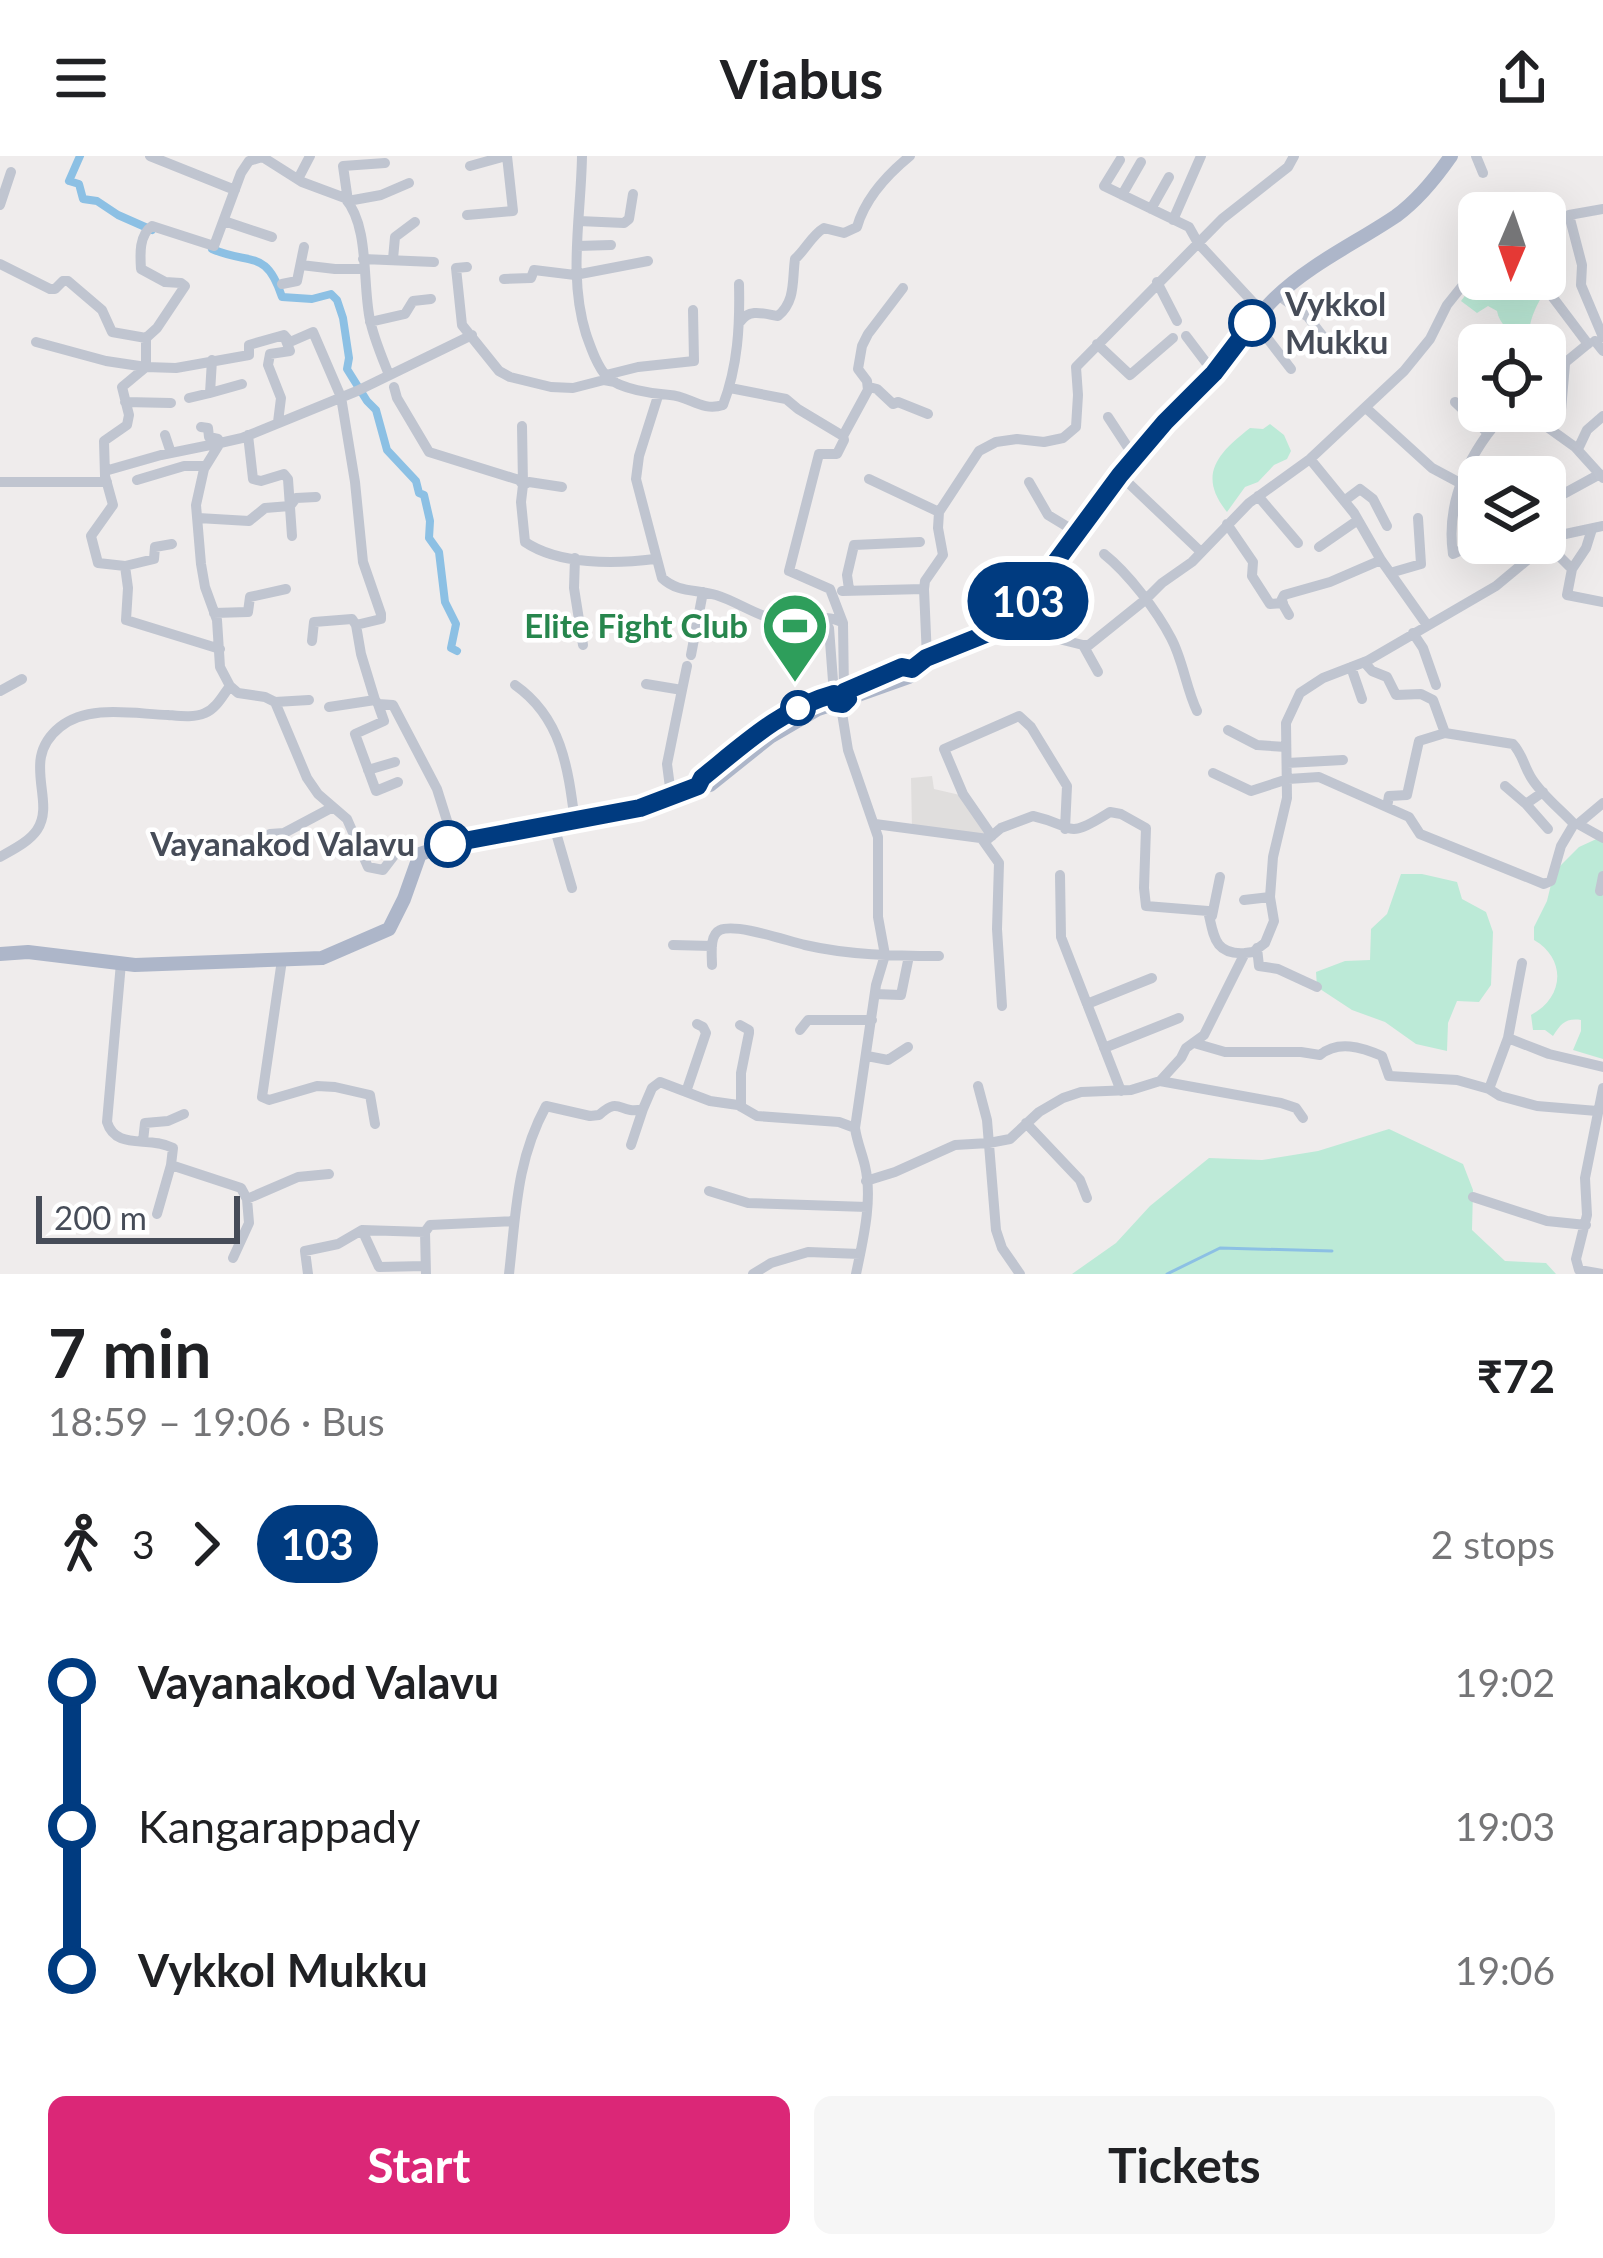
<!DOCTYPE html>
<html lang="en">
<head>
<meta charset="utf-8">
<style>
	body { margin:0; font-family:Lato,sans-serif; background:#f6f6f6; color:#202124; height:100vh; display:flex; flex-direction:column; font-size:45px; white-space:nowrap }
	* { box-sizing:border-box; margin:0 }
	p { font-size:39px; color:#757577 }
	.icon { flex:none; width:66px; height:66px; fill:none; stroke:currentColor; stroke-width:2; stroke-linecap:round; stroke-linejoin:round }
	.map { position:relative; height:1118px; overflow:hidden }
	.panel { display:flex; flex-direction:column; background:#fff; flex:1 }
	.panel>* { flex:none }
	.badge { padding:0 24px; border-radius:39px; font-size:42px; line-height:78px }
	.needle { width:78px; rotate:182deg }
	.tools { position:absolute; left:1458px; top:36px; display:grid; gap:24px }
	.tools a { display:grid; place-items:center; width:108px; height:108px; border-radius:18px; background:#fff; box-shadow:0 12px 48px #0002; font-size:60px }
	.scale { position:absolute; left:36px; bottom:30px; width:204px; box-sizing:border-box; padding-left:12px; border:6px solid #464c58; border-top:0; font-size:33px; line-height:42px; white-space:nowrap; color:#464c58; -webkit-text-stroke:9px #fff; paint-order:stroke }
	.map>.badge { position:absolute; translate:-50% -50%; box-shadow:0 0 0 6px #fff }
	.legs { display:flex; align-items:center; gap:18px; height:132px; padding:0 48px; font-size:39px }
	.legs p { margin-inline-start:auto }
	.head { display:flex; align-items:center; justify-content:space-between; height:204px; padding:0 48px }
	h1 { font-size:66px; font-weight:700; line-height:90px }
	.action { display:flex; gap:24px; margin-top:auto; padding:24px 48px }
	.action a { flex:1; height:138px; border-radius:18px; background:#db2777; color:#fff; font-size:48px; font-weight:700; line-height:138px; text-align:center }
	.action a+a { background:#f6f6f6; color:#202124 }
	ul { padding:0 48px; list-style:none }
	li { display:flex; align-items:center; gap:42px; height:144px; font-size:45px }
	li i { display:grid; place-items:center; width:18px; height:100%; margin:0 15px; background:currentColor }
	li i::after { content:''; width:30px; height:30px; margin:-15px; border:9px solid; border-radius:50%; background:#fff }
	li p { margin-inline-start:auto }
	li:first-child i { background:linear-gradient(#0000 50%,currentColor 0) }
	li:last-child i { background:linear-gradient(currentColor 50%,#0000 0) }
	header { display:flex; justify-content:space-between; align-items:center; height:156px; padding:0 48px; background:#fff; font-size:54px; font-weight:700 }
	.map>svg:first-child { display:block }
	.education { fill:#e0dedd }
	.green { fill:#bcead7 }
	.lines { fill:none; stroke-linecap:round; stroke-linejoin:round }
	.stream { stroke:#8cc0e4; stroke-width:3 }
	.canal { stroke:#8cc0e4; stroke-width:8 }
	.minor { stroke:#c0c5d0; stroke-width:10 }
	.major { stroke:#adb6c9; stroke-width:14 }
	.line-1-casing { stroke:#fff; stroke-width:27 }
	.line-1 { stroke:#003b80; stroke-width:18 }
	.stop-1-dot { fill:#fff; stroke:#003b80; stroke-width:6 }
	.labels { text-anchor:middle; stroke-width:9; stroke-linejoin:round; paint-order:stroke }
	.stop-label { font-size:33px; font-weight:bold; fill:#464c58; stroke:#fff; text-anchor:start }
	.leisure-label { font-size:33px; font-weight:bold; fill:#27864d; stroke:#fff; text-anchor:end }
</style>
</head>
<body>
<header><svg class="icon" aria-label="menu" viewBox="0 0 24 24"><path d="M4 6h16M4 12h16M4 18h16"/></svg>Viabus<svg class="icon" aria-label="share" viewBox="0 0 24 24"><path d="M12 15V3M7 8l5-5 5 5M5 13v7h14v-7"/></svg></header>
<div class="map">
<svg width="1603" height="1118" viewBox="0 0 1603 1118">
	<rect width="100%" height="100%" fill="#efecec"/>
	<!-- education -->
	<path class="education" d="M 932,620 L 934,633 L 960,639 L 986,676 L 986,682 L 912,673 L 911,622 Z"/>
	<!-- green -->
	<path class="green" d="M 1545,88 C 1570,125 1523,145 1530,187 L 1517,189 C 1512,176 1499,168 1497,155 L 1488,150 L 1477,157 L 1461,145 L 1479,121 L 1479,123 L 1545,123 Z
		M 1270,268 L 1284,279 L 1291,295 L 1287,303 L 1274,309 L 1258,326 L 1245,331 L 1227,356 C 1197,319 1218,297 1250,272 L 1263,273 Z
		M 1603,680 L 1603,903 L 1573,894 L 1581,875 L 1581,864 C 1565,862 1561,868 1553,880 L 1545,874 L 1533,874 L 1531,859 C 1564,842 1567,803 1534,784 L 1534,771 L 1547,745 L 1554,716 L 1579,691 Z
		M 1401,718 L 1422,718 L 1457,726 L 1462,743 L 1486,756 L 1493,776 L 1491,829 L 1479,846 L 1457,845 L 1448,867 L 1447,895 L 1416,888 L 1385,866 L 1352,854 L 1317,831 L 1316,816 L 1345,805 L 1370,804 L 1371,773 L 1387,758 Z
		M 1389,973 L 1463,1008 L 1473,1034 L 1472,1074 L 1505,1105 L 1546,1107 L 1556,1118 L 1072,1118 L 1116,1087 L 1150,1050 L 1209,1002 L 1262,1004 L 1318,995 Z"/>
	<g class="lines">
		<!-- stream -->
		<path class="stream" d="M 1167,1118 L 1220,1092 L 1332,1095"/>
		<!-- canal -->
		<path class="canal" d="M 80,0 L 69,25 L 79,28 L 83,43 L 97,45 L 118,59 L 152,74
			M 212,93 C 251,110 266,92 282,141 L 312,143 L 331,138 L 337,144 L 343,162 L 349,202 L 347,213 L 367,245 L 376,254 L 387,294 L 416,325 L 419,337 L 424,339 L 430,365 L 429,382 L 439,396 L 445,446 L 456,468 L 451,492 L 457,495"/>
		<!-- minor -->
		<path class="minor" d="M 150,0 L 235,34
			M 261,0 L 302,26 L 345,42 C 370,71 362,127 370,164 C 374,183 382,201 389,219
			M 582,0 C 581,61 568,120 586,178 C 591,192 597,210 607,221 C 620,233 653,238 670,239 C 689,240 702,256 723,249 C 738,210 740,169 739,128
			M 1476,0 L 1483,17
			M 1120,4 L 1104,30 L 1189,71 L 1198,87 L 1262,156
			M 385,7 L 343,10 L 348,45 L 381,39 L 409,27
			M 470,10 L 506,0
			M 298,23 L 310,0
			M 1122,39 L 1141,6
			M 0,49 L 11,16
			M 1151,53 L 1169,21
			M 467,59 L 513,55 L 507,0
			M 1569,59 L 1582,109 L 1581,129 L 1603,181
			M 1173,64 L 1201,0
			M 224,65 L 272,81
			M 579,65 L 624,67 L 629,63 L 633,38
			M 1545,70 L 1569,59 L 1603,53
			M 1471,85 L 1479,98
			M 577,90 L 611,89
			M 363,103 L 434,106
			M 393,103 L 395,81 L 415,66
			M 0,108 L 50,133 L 55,133 L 63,125 L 68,125 L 102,154 L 112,176 L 146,182
			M 301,109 L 335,113 L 362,113
			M 467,111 L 456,112 L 462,169 L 499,215 L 510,221 L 551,231 L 573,232 L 604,224 L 615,226
			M 504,123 L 531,122 L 534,114 L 575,119 L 648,105
			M 1539,123 L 1588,188
			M 1157,126 L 1177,165
			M 282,128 L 297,125 L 304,91
			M 1278,139 L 1308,161 L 1325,183
			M 741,165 C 749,152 765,158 778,160 C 796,145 792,124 795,103 C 806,93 812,79 824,72 L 844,77 L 857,71 C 865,43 888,18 910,0
			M 1254,165 L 1291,213
			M 370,166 L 405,158 L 413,145 L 431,143
			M 1186,180 L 1214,217
			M 1595,185 L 1603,195
			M 36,186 L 106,205 L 146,211 L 146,182 L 157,172 L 185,130 L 181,127 L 165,126 L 141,113 C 140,98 139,79 152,70 L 214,90 L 241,17 L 249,5 L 262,1
			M 1097,188 L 1130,219 L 1173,182
			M 606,219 L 638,211 L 694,205 L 693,154
			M 1545,223 L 1589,187
			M 394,231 L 397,242 L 429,296 L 519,324 L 523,329 L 521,346 L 525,386 C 559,409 615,408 655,403
			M 869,231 L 877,233 L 893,248 L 898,246 L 928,258
			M 730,232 L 786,243 L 798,253 L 843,280 L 868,234 L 867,225 L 858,213 L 862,190 L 868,178 L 903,132
			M 210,237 L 242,228
			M 658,240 L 639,300 L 636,323 L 662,422 C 678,437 696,433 716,439 C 739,446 762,464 787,465 C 807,467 824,456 843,467 L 844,536
			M 189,242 L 210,237 L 212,204
			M 125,246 L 171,247
			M 1455,246 L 1488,277
			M 1366,252 L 1432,312 L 1460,327
			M 1561,254 L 1565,208
			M 1525,255 L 1575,291 L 1603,322
			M 1108,261 L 1127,290 L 1138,299
			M 278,266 L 281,242 L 268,209 L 270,198 L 290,195 L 285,182
			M 522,270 L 523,329 L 529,326 L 562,331
			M 201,271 L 208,272 L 209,281 L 218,283 L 220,287
			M 165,279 L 171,297
			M 248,279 L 253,323 L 261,325 L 284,318 L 288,323 L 292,380
			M 843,280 L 844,284 L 837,298 L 819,298 L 789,415 L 830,433 L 843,467
			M 1578,293 L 1587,274 L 1603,260
			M 1310,303 L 1354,357 L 1381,404 L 1427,469
			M 105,315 L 161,299 L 220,287
			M 1120,319 L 1201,396
			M 869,323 L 939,356
			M 137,324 L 184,310 L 205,310
			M 0,326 L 107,326
			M 1029,326 L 1048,359 L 1076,376
			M 1258,340 L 1298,387
			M 1344,345 L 1360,333 L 1373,343 L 1387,370
			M 1545,348 L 1600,318
			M 198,362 L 249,365 L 265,352 L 290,350 L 296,342 L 316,341
			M 1227,368 L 1253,406 L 1252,420 L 1270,448 L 1283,447
			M 1479,386 L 1453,398 C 1445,344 1471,293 1507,255
			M 1547,388 L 1572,413 L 1567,439 L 1603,446
			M 1319,391 L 1358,364
			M 1104,398 C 1128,417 1157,455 1171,482 C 1183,504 1186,532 1197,555
			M 575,402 L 574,432 L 583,489
			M 125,410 L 154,403 L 155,391 L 172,388
			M 1052,412 L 1078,430 L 1083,446
			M 1572,413 L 1586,392 L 1592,373
			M 1390,417 L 1421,408 L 1418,362
			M 849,433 L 847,419 L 854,389 L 920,386
			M 842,435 L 924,433
			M 214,457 L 248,456 L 250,441 L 286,433
			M 1289,459 L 1281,445 L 1284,439 L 1330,426 L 1381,404
			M 819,462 L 829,472 L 834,538
			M 1006,470 L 1083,489 L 1098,516
			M 1413,477 L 1423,492 L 1436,529
			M 312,485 L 314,466 L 352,463 L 356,469 L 361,498 L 375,544 L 378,548 L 393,549 L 437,633 L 454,687
			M 1083,489 L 1089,489 L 1094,485 L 1145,444 L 1162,427 L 1192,406 L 1249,347 L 1310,303 L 1404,215 L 1430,183 L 1447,149 L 1479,109
			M 220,493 L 126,464 L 128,432 L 125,410 L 98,407 L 91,380 L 113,349 L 105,320 L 104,285 L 127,269 L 129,259 L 122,231 L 146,211 L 176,212 L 249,199 L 249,189 L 284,179 L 290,186 L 313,176 L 341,241 L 355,326 L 363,406 L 381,458 L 381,463 L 356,469
			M 691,499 L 703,436
			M 927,502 L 924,433 L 925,425 L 943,399 L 938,372 L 939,356 L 979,295 L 996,286 L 1017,283 L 1044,286 L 1063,282 L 1076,271 L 1078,239 L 1076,211 L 1222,63 L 1288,11 L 1294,0
			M 1364,506 L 1372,515 L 1387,521 L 1396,539 L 1421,538 L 1433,544 L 1445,577 L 1513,588 C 1523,599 1524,611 1532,623 C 1543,640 1560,653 1574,668 L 1578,668 L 1603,647
			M 1351,511 L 1362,543
			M 646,528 L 682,534 L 667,608 L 671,639
			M 515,529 C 562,562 568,612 575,666
			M 682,534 L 687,510
			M 0,535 L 22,523
			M 275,546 L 309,544
			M 378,548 L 384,565 L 355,578 L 376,635 L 398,626
			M 329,551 L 375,544
			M 842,557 L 848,594 L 878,681 L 878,761 L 885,799 L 876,829 L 855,972 C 857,986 862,997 865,1010 C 873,1044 863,1084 856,1118
			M 1228,574 L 1257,589 L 1286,591
			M 1287,607 L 1343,604
			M 368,614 L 395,606
			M 1213,617 L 1251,635 L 1288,623 L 1319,621 L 1409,661 L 1420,678 L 1544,728 L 1551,725 L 1561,690 L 1574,668
			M 1505,630 L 1526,648 L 1543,636
			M 1526,648 L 1548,673
			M 1387,651 L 1389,640 L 1407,639 L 1419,585 L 1445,577
			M 875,668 L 988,683 L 1001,672 L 1033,660 C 1077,670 1064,685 1110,656 L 1121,658 L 1146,672 L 1144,732 L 1146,750 L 1208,755 C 1214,780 1214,799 1245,797
			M 1578,668 L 1603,682
			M 554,670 L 572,732
			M 270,678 L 284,677 L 333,651
			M 992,680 L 963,638 L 944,593 L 1019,560 L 1031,571 L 1067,630 L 1065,673
			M 982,683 L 999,707 L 997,773 L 1002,850
			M 420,698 L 396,697 L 383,714 L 368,711 L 347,663 L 318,638 L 307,622 L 275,546 L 265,541 L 238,537 L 230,530 L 220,511 L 217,464 L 205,431 L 201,408 L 196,349 L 204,313 L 220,287 L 242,282 L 357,235 L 472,179
			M 0,701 C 12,694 29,686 37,674 C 57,644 19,604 60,571 C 89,548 134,558 168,559 C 180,560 194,562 205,557 C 216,553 223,539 230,530
			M 1060,719 L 1061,781 L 1121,935
			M 1600,735 L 1603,720
			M 1244,744 L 1270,741
			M 1212,760 L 1220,721
			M 673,789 L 712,790
			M 1257,792 L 1259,810 L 1278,813 L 1317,831
			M 282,804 L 262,941 L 269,944 L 317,930 L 335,931 L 370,939 L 375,968
			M 121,807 L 107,966 C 116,995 149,979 173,992 L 171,1009 L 157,1058
			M 712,809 C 712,799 709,779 720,774 C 737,767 787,785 805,789 C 848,799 895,800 939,800
			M 875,838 L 901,839 L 909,800
			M 1087,848 L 1152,822
			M 740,869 L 749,874 L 749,877 L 741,917 L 741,951
			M 800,874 L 808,864 L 872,864
			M 1508,882 L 1549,898 L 1603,911
			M 1194,887 L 1225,896 L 1301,896 L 1320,899 C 1338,884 1361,891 1382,900 L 1389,920 L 1457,924 L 1489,933 L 1500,940 L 1537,950 L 1597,955
			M 1104,892 L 1179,862
			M 867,900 L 888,904 L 908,891
			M 1160,925 L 1281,947 L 1296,952 L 1303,962
			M 978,930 L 987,964 L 996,1074 L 1002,1092 L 1020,1118
			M 1603,932 L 1585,1022 L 1587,1059 L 1576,1103 L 1579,1114 L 1603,1118
			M 1489,933 L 1508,882 L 1522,807
			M 686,936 L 706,877 L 703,871 L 697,868
			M 1026,967 L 1080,1024 L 1087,1042
			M 143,985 L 145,967 L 168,965 L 184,958
			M 631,989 L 643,953
			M 171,1009 L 241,1032 L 247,1043 L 298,1021 L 329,1018
			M 866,1025 L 895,1016 L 955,989 L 989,987 L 1010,983 L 1039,956 L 1063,942 L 1081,936 L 1131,934 L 1160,925 L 1181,902 L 1186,892 L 1204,879 L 1245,797 L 1253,796 L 1265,787 L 1274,765 L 1270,741 L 1273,701 L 1287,642 L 1286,567 L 1300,537 L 1323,522 L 1367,505 L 1496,430 L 1556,380 L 1603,370
			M 709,1035 L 748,1047 L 867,1051
			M 1473,1041 L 1547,1065 L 1586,1069
			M 362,1074 L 379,1111 L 425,1110
			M 233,1102 L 249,1067 L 247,1043
			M 308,1118 L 305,1095 L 338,1088 L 362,1074 L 425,1076
			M 426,1118 L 425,1076 L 430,1069 L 513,1065
			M 509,1118 C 516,1058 516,1005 546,950 L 590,960 L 599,959 C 621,939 618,959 643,953 L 652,932 L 660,926 L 710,945 L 738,949 L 757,960 L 839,966 L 855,972
			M 753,1118 L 771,1107 L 808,1096 L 860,1098"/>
		<!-- major -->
		<path class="major" d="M 855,531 L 902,511 L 912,513
			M 847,543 L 909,521 C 923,489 985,488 1010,465 C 1040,439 1056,401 1080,370 C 1108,334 1136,297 1166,264 C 1181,248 1197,235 1212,219 C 1235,195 1251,165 1275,142 C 1310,108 1356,87 1396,60 C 1418,44 1435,23 1451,0
			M 698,630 L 702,622 C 743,589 782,552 834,538
			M 0,798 L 28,796 L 135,809 L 322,802 L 389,773 L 404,743 L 420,698 L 454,687 L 640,652 L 671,639 L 710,629 L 770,581 L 818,553 L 836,547"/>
	</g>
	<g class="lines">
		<!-- line-1 casing -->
		<g class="line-1-casing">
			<path id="line-1" d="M 448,688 L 640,652 L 698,630 L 702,622 C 743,589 782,552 834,538 L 836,547 L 843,548 L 848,543 L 844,536 L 902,511 L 912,513 L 926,502 L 1006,470 L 1018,457 L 1120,319 L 1165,266 L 1214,217 L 1252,167"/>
		</g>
		<!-- line-1 -->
		<use href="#line-1" class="line-1"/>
	</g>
	<!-- icons -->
	<defs>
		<g id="stadium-pin" transform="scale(3.45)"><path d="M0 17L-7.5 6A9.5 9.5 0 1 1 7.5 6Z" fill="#2e9e5b" stroke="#fff"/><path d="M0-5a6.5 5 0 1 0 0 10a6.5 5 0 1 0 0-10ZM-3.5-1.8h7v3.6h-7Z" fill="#fff"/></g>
	</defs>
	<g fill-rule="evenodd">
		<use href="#stadium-pin" x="795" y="470"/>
	</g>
	<!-- markers -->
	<g class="stop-1-dot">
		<circle cx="1252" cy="167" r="21"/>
		<circle cx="798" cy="552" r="15"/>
		<circle cx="448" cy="688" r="21"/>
	</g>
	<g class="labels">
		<!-- stop labels -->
		<g class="stop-label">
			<text x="1285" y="160">Vykkol<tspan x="1285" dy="38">Mukku</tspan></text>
			<text x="415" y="700" text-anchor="end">Vayanakod Valavu</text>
		</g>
		<!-- leisure labels -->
		<g class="leisure-label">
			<text x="748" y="482">Elite Fight Club</text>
		</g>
	</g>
</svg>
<div class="tools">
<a><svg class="needle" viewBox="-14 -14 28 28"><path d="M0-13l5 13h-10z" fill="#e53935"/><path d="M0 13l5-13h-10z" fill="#757577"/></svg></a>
<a><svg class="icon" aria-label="locate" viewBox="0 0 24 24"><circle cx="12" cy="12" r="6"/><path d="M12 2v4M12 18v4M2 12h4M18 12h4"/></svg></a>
<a><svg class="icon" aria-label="layers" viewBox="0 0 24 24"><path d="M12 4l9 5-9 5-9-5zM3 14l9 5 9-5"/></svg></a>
</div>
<div class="scale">200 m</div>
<b class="badge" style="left:1028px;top:445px;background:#003b80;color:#fff">103</b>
</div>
<section class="panel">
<div class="head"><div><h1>7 min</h1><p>18:59 – 19:06 · Bus</p></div><b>₹72</b></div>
<div class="legs"><svg class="icon" aria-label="walk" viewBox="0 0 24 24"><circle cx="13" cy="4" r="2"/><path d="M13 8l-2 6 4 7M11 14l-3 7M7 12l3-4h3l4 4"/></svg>3<svg class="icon" aria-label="forward" viewBox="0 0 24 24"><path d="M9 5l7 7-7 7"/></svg><b class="badge" style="background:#003b80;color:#fff">103</b><p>2 stops</p></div>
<ul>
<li><i style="color:#003b80"></i><b>Vayanakod Valavu</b><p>19:02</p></li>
<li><i style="color:#003b80"></i><span>Kangarappady</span><p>19:03</p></li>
<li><i style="color:#003b80"></i><b>Vykkol Mukku</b><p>19:06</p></li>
</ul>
<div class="action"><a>Start</a><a>Tickets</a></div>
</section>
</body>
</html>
